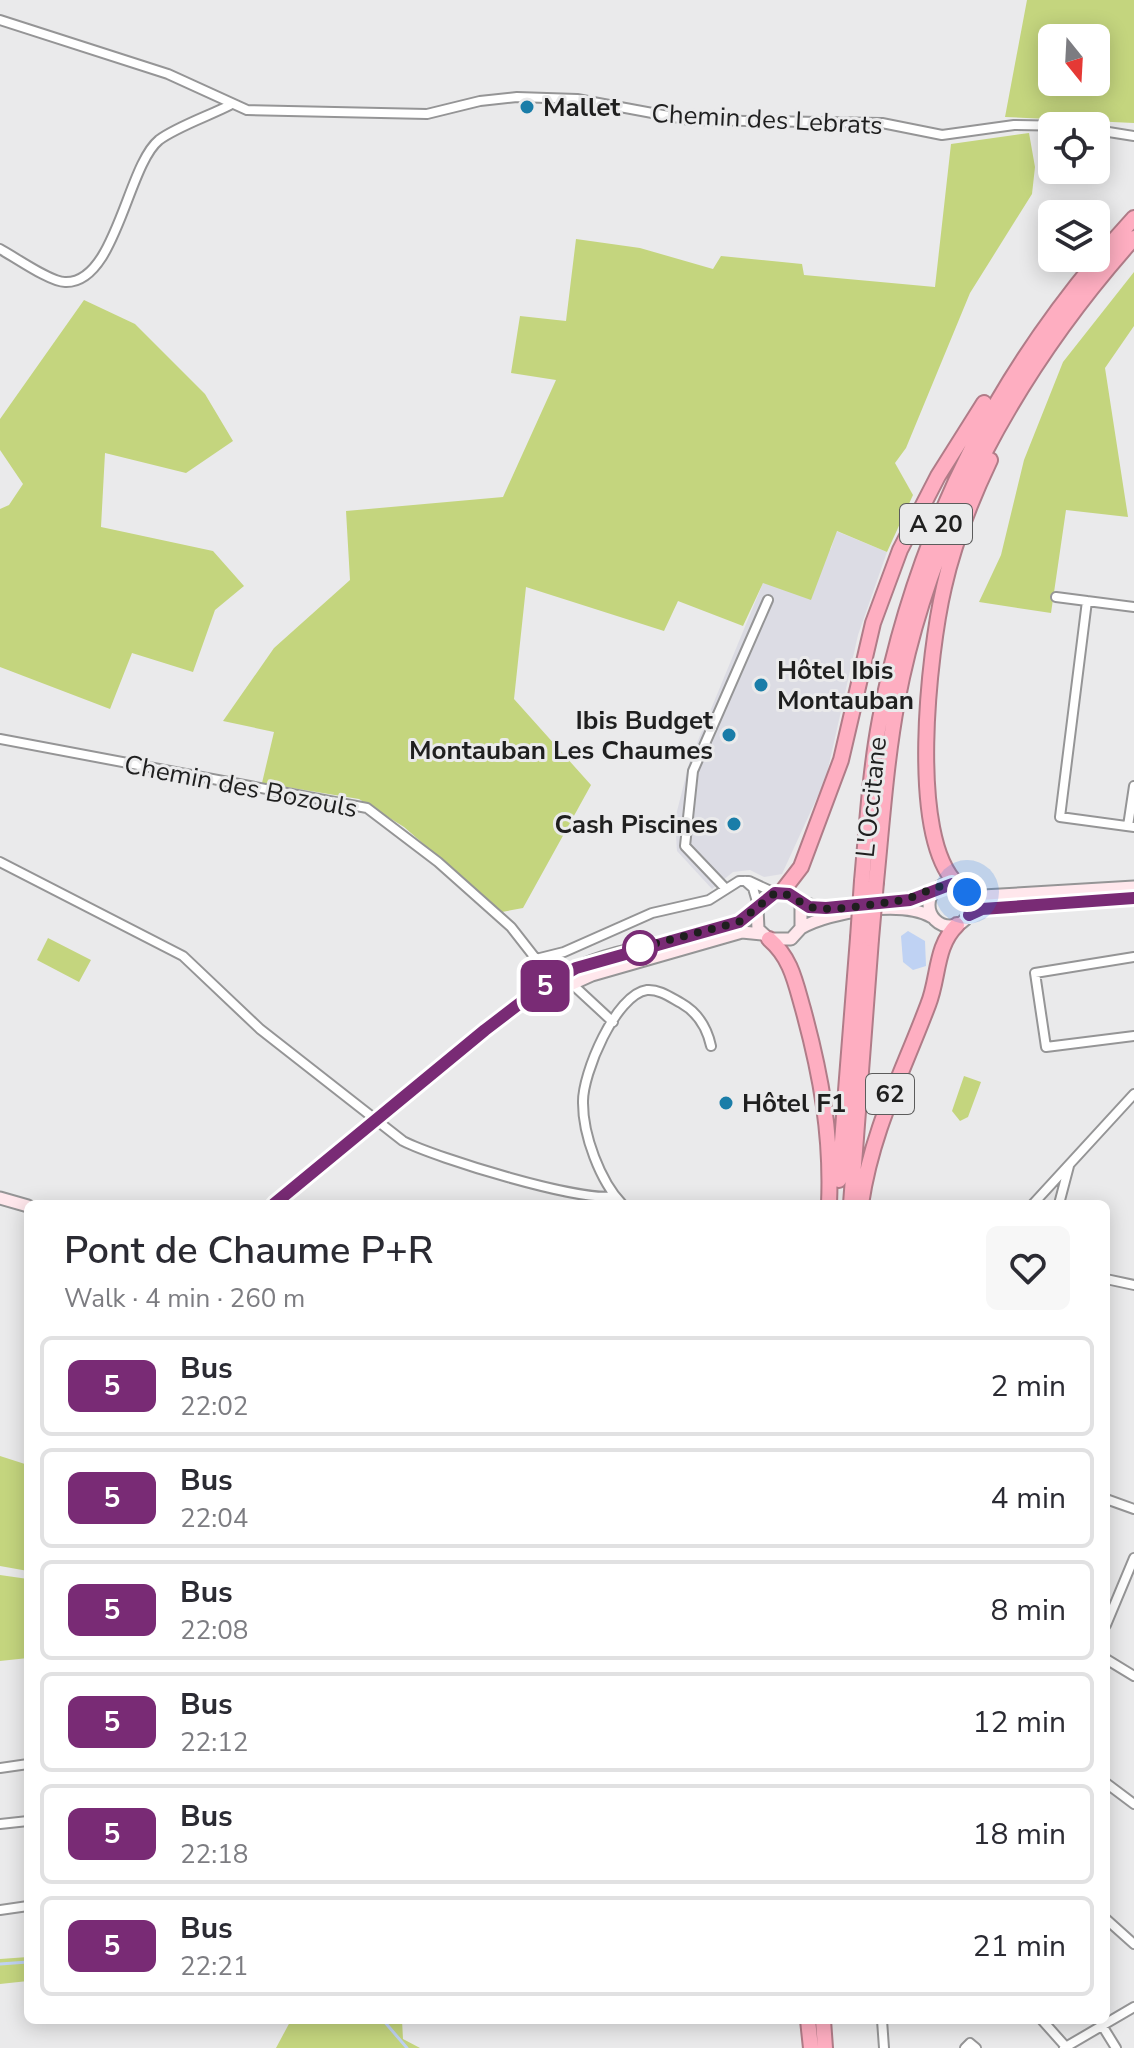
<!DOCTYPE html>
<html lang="en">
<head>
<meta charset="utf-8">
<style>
	body { margin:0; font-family:"Nunito Sans",sans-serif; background:#f7f7f7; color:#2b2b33; height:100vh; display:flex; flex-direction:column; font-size:30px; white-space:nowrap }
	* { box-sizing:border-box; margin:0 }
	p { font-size:26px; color:#7c7c81 }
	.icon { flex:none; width:44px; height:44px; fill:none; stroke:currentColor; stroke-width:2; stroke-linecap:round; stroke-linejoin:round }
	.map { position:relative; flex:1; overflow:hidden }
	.side { position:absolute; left:24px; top:1200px; width:1086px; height:824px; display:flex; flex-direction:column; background:#fff; border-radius:12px; box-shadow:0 4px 20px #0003 }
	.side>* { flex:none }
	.badge { padding:0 16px; border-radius:12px; font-size:28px; line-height:52px }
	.needle { width:52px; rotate:162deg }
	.controls { position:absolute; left:1038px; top:24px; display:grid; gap:16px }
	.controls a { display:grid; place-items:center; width:72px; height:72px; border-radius:12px; background:#fff; box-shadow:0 4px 20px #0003; font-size:40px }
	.you { position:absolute; width:40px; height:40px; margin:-20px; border:6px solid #fff; border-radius:50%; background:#1a73e8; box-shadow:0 0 0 12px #1a73e833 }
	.map>.badge { position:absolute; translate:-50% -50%; box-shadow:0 0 0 4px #fff }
	.round { display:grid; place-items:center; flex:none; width:84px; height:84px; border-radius:12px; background:#f7f7f7 }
	.headline { display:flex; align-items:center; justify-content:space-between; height:136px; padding:0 40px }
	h1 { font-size:38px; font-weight:600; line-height:60px }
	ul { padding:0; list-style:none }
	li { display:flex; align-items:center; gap:24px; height:100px; margin:0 16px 12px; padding:0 24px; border:4px solid #e1e1e2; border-radius:12px }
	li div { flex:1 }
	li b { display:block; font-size:30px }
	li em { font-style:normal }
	li .badge { min-width:88px; font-weight:700; text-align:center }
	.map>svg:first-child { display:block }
	.built { fill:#dcdce4 }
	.green { fill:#c4d57e; fill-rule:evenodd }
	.water { fill:#bfd2f3 }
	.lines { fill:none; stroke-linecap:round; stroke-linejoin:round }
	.stream { stroke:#bfd2f3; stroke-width:3 }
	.minor-casing { stroke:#959596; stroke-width:12 }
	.secondary-casing { stroke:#959596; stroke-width:15 }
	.motorway-casing { stroke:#b07c88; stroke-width:18 }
	.minor { stroke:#fff; stroke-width:8 }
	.secondary { stroke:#ffe7ec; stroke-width:11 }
	.motorway { stroke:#feaec1; stroke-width:14 }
	.motorway-bridge-casing { stroke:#b07c88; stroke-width:18; stroke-linecap:butt }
	.motorway-bridge { stroke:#feaec1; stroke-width:14 }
	.line-casing { stroke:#fff; stroke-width:18 }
	.line { stroke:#792b75; stroke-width:12 }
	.walk { stroke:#1f1f1f; stroke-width:8; stroke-dasharray:0 14.4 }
	.poi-dot { fill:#1a7da8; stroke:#eaeaeb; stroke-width:3 }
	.stop-dot { fill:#fff; stroke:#792b75; stroke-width:4 }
	.labels { text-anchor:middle; stroke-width:6; stroke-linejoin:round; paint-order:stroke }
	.shield { fill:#eaeaeb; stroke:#5c5c5c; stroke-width:2 }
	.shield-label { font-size:24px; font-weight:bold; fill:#1f1f1f }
	.poi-label { font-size:26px; font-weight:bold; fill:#1f1f1f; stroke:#eaeaeb; text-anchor:start }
	.street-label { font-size:26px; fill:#1f1f1f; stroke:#eaeaeb }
</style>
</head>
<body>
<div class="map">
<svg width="1134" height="2048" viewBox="0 0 1134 2048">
	<rect width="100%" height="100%" fill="#eaeaeb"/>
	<!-- built -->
	<path class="built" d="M 836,531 L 887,552 L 858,635 L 826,778 L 782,874 L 764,877 L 750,870 L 733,872 L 712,889 L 677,851 L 675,819 L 690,760 L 763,583 L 831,549 Z"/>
	<!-- green -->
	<path class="green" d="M 1027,0 L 1134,0 L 1134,123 L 1005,117 ZM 1052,38 L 1096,38 L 1096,82 L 1052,82 Z
		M 1029,133 L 1035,167 L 1032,194 L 970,293 L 906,448 L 895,463 L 913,495 L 887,552 L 837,531 L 811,600 L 763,583 L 743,626 L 678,601 L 664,631 L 526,587 L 514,699 L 591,785 L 523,908 L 502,912 L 404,827 L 359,799 L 262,783 L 274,732 L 223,721 L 274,648 L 350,580 L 346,511 L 503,497 L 556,380 L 511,373 L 520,316 L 566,321 L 576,239 L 640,248 L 713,269 L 721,256 L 802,264 L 804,275 L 935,287 L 951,144 Z
		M 1134,272 L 1134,326 L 1105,368 L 1128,517 L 1066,510 L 1051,613 L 979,602 L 1001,555 L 1024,460 L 1063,362 Z
		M 84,300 L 135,324 L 205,394 L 233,441 L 186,473 L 105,453 L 101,527 L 213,551 L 244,586 L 215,610 L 193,672 L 132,653 L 110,709 L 0,667 L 0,509 L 9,505 L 23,484 L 0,450 L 0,419 Z
		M 48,938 L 91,960 L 79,982 L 37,960 Z
		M 964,1076 L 981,1082 L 968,1117 L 960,1121 L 952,1111 Z
		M 0,1456 L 28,1465 L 28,1571 L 0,1566 Z
		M 0,1575 L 28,1579 L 28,1658 L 0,1661 Z
		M 28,1957 L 28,1981 L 0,1984 L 0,1959 Z
		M 291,2020 L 402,2020 L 403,2039 L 420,2048 L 276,2048 Z"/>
	<!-- water -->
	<path class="water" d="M 908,931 L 925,941 L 926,966 L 913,970 L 903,962 L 901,936 Z"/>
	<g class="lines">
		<!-- stream -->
		<path class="stream" d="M 0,1964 L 28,1962
			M 383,2020 L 407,2048"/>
		<!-- minor casing -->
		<g class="minor-casing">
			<path id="minor" d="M 0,20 L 168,74 L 247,110 L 427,114 L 480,101 L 517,97 L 577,99 L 690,120 L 882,123 L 942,135 L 1014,125 L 1073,126
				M 1096,130 L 1134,136
				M 0,249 C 15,257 50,282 65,282 C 116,284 127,166 159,140 C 176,127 211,115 230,105
				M 1056,597 L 1087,601
				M 1134,607 L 1087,601 L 1060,817 L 1134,827
				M 0,739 L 367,808 L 438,862 L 511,927 L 536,959 L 564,952 L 652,913 L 709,900 L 739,881 L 749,881 L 775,893
				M 1128,826 L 1134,786
				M 0,862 L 183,956 L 260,1029 L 403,1141 C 436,1158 582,1203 615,1196
				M 745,881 L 753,888 L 758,905
				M 726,889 L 685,846 L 693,771 L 768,600
				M 1134,957 L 1035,973 L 1046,1047 L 1134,1036
				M 572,984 L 613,1022
				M 622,1204 C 600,1181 583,1135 583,1103 C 582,1074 616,994 647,990 C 659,989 670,997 681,1003 C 697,1012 707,1028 711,1046
				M 1033,1204 L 1134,1094
				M 1059,1204 L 1069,1166
				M 1106,1279 L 1134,1285
				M 1106,1499 L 1134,1509
				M 1106,1625 L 1134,1558
				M 1106,1659 L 1134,1676
				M 0,1768 L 28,1764
				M 1106,1783 L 1134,1804
				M 0,1824 L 28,1821
				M 0,1910 L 28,1906
				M 1106,1919 L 1134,1944
				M 882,2020 L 884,2048
				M 1042,2020 L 1066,2047
				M 1103,2027 L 1116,2048
				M 965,2048 L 970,2043 L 976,2048
				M 1064,2048 L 1134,2007"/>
		</g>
		<!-- secondary casing -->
		<g class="secondary-casing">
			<path id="secondary" d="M929 905a21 21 0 1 1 42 0a21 21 0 1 1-42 0Z
				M 967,892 L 983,896 L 1134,887
				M 800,901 C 825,916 907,903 934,891
				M 969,915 L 982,909 L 1134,898
				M 801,928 C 830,911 903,900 932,917
				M 528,1004 L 592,975 L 742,932 L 762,934
				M 0,1198 L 28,1206
				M 274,1204 C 333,1158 390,1109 447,1061 C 487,1028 528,992 574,969 C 625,944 686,944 738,922 C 760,913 774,871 801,905 L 801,928 L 791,939 L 769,939 L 758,929 L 757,908"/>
		</g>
		<!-- motorway casing -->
		<g class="motorway-casing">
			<path id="motorway" d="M 862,881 C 867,827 870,772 880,719 C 917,525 1001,363 1134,218
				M 876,882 C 882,822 886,762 897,702 C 930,528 1016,370 1134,238
				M 958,885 C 907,839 929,651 944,587 C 954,542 971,500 990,460
				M 781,893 L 801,867 L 841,760 L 873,623 L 900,550 L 938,476 L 984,403
				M 769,939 C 791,958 795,981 803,1009 C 821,1075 832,1135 829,1204
				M 839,1180 L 858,938
				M 851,1204 L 871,939
				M 861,1204 C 872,1130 902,1074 928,1005 C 939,978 935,946 957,925
				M 808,2020 L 811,2048
				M 823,2020 L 825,2048"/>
		</g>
		<!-- minor -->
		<use href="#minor" class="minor"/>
		<!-- secondary -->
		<use href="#secondary" class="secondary"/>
		<!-- motorway -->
		<use href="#motorway" class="motorway"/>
		<!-- motorway-bridge casing -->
		<g class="motorway-bridge-casing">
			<path id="motorway-bridge" d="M 858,938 L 862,881
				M 871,939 L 876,882"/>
		</g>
		<!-- motorway-bridge -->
		<use href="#motorway-bridge" class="motorway-bridge"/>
	</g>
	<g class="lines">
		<!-- line casing -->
		<g class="line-casing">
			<path id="line" d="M 274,1204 L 485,1030 L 536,991 L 576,968 L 739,922 L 775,893 L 789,894 L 809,907 L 826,908 L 910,900 L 952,884 C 968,887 974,899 969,915 L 982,909 L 1134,898"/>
		</g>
		<!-- line -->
		<use href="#line" class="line"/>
		<!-- walk -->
		<path class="walk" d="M 640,948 L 634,949 L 739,922 L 775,893 C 792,892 800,906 816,908 C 842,911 871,904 897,901 C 921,898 947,874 967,892"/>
	</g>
	<!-- markers -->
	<g class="poi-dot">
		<circle cx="527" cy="107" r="8"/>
		<circle cx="761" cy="685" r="8"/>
		<circle cx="729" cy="735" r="8"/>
		<circle cx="734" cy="824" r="8"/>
		<circle cx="726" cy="1103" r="8"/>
	</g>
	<circle class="stop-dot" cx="640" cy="948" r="16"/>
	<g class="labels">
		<!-- shield labels -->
		<g class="shield">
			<rect x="900" y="504" width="72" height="40" rx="6"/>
			<rect x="866" y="1074" width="48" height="40" rx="6"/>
		</g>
		<g class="shield-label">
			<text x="936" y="532">A 20</text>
			<text x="890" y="1102">62</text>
		</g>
		<!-- poi labels -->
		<g class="poi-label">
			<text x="543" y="116">Mallet</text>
			<text x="777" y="679">Hôtel Ibis<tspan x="777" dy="30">Montauban</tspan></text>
			<text x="713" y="729" text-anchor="end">Ibis Budget<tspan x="713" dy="30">Montauban Les Chaumes</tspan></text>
			<text x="718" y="833" text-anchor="end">Cash Piscines</text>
			<text x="742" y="1112">Hôtel F1</text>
		</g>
		<!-- street labels -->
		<g class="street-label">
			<text transform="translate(767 119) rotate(3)" y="9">Chemin des Lebrats</text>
			<text transform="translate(241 786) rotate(11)" y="9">Chemin des Bozouls</text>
			<text transform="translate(871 797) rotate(-84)" y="9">L'Occitane</text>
		</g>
	</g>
</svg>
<div class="controls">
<a><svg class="needle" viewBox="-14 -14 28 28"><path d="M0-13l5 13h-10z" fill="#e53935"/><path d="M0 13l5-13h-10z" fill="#7c7c81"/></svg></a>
<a><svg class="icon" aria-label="locate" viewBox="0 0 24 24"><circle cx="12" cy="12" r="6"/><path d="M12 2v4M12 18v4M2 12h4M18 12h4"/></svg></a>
<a><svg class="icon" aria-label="layers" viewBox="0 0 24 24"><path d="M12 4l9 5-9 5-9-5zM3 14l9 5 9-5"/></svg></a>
</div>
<div class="you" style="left:967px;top:892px"></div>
<b class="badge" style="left:545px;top:986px;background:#792b75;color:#fff">5</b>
<section class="side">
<div class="headline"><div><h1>Pont de Chaume P+R</h1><p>Walk · 4 min · 260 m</p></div><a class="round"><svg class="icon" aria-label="heart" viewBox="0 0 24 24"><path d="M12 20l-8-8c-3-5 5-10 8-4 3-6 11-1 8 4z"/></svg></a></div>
<ul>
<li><span class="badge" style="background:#792b75;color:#fff">5</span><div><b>Bus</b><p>22:02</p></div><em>2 min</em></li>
<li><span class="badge" style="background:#792b75;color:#fff">5</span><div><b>Bus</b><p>22:04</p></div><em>4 min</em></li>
<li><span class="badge" style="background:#792b75;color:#fff">5</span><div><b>Bus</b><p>22:08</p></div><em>8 min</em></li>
<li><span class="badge" style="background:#792b75;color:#fff">5</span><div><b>Bus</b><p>22:12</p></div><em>12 min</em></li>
<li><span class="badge" style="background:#792b75;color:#fff">5</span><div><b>Bus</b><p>22:18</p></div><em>18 min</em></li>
<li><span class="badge" style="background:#792b75;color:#fff">5</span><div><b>Bus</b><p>22:21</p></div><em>21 min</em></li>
</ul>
</section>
</div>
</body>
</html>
